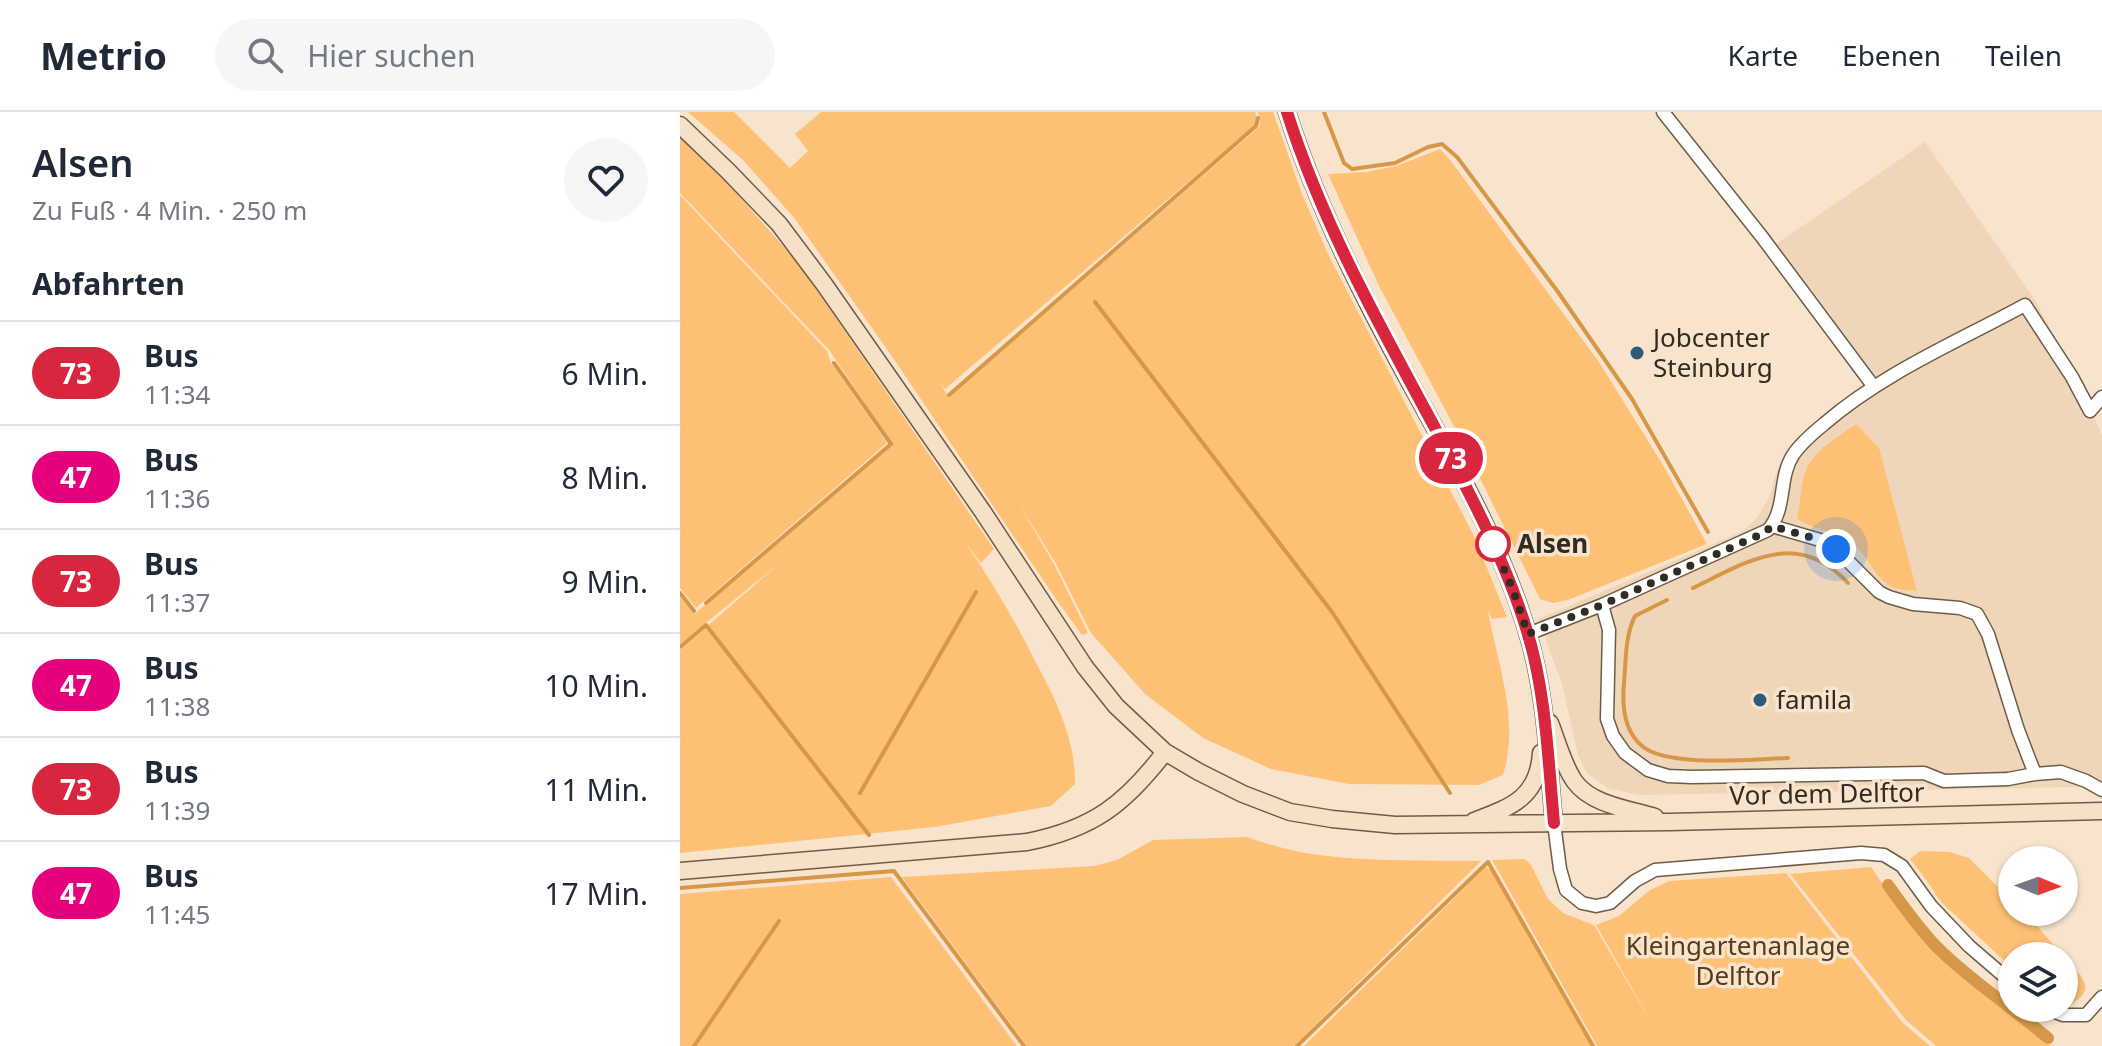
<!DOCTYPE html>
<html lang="de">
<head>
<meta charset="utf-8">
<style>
	body { margin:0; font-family:"Noto Sans",sans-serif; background:#f6f6f7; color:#1f2937; height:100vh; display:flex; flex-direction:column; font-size:30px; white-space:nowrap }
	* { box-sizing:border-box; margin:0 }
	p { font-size:26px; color:#747a83 }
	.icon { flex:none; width:44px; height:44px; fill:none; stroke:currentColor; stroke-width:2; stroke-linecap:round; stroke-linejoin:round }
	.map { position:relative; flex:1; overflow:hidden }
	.side { display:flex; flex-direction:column; background:#fff; width:680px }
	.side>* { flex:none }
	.badge { padding:0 16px; border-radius:26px; font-size:28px; line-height:52px }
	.needle { width:52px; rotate:91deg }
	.tools { position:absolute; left:1318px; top:734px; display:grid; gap:16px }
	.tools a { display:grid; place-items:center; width:80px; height:80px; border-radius:50%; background:#fff; box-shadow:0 2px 6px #0004; font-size:40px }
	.you { position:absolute; width:40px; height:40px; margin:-20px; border:6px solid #fff; border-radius:50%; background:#1a73e8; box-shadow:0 0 0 12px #1a73e833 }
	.map>.badge { position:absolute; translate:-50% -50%; box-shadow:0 0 0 4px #fff }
	h2 { padding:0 32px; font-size:30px; line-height:72px }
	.round { display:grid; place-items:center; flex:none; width:84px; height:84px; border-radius:42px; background:#f6f6f7 }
	.summary { display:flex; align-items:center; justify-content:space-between; height:136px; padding:0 32px }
	h1 { font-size:38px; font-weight:600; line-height:60px }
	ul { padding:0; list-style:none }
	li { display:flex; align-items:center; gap:24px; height:104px; padding:0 32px; border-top:2px solid #e0e1e3 }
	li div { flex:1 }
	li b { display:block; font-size:30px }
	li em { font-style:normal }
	li .badge { min-width:88px; font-weight:700; text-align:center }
	header { display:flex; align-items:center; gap:48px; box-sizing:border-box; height:112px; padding:0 40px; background:#fff; border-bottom:2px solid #e0e1e3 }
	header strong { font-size:38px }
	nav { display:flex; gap:44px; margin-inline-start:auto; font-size:28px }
	.search { width:560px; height:72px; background:#f6f6f7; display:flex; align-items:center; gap:20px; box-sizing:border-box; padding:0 28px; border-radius:44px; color:#747a83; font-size:30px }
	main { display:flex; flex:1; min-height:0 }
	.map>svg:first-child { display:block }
	.built { fill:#f0d6b9 }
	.green { fill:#fec075 }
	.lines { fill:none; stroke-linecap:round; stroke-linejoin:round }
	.stream { stroke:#d69848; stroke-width:4 }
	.canal { stroke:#d69848; stroke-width:12 }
	.street-casing { stroke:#6e5c48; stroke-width:15 }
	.secondary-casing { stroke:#6e5c48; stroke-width:19 }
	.street { stroke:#fff; stroke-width:12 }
	.secondary { stroke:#f5e1c6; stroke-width:16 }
	.line-casing { stroke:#fff; stroke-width:18 }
	.line { stroke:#d7263d; stroke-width:12 }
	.walk { stroke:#322b22; stroke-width:8; stroke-dasharray:0 14.4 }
	.poi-dot { fill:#2d5c7b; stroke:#f8e4cd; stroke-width:3 }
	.stop-dot { fill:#fff; stroke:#d7263d; stroke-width:4 }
	.labels { text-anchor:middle; stroke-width:7; stroke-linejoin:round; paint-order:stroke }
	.poi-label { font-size:26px; fill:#322b22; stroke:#f8e4cd; text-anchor:start }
	.stop-label { font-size:26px; font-weight:bold; fill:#322b22; stroke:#f8e4cd; text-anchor:start }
	.street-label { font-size:26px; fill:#322b22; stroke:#f8e4cd }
	.park-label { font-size:26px; fill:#573c1b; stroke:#f8e4cd }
</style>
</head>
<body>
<header>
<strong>Metrio</strong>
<div class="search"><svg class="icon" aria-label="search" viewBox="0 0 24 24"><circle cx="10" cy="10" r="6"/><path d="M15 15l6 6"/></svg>Hier suchen</div>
<nav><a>Karte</a><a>Ebenen</a><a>Teilen</a></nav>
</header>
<main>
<section class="side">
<div class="summary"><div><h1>Alsen</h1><p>Zu Fuß · 4 Min. · 250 m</p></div><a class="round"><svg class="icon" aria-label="heart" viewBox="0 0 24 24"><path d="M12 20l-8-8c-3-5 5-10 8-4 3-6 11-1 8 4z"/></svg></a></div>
<h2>Abfahrten</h2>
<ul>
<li><span class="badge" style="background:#d7263d;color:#fff">73</span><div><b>Bus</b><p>11:34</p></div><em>6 Min.</em></li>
<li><span class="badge" style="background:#e6007e;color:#fff">47</span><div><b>Bus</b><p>11:36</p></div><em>8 Min.</em></li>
<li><span class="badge" style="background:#d7263d;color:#fff">73</span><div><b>Bus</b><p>11:37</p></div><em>9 Min.</em></li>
<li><span class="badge" style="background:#e6007e;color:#fff">47</span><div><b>Bus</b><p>11:38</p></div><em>10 Min.</em></li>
<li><span class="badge" style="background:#d7263d;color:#fff">73</span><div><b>Bus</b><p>11:39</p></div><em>11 Min.</em></li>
<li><span class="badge" style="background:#e6007e;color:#fff">47</span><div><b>Bus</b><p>11:45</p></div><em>17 Min.</em></li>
</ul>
</section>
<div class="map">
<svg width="1422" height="934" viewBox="0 0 1422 934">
	<rect width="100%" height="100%" fill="#f8e4cd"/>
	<!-- built -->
	<path class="built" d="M 1245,30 L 1355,188 L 1403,278 L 1422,323 L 1422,671 L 1400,675 L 958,683 L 927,676 L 906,660 L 898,643 L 882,572 L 858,507 L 1061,420 L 1074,409 L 1080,401 L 1090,383 L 1096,361 L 1104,347 L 1118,330 L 1198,267 L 1096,132 Z"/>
	<!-- green -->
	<path class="green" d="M 8,0 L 54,0 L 110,56 L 128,39 L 115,22 L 141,0 L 575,0 L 577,7 L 574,14 L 265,277 L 259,270 L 269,285 L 579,15 L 580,10 L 578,0 L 593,0 L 622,82 L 648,142 L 794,424 L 827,505 L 812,507 L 808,499 C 818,553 840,609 823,663 L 799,673 L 669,672 L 591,657 L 523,626 L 465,582 L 411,521 L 375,450 L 337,389 L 374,452 L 408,521 L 402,523 L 376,487 L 211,243 L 115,107 L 63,48 Z
		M 0,25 L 36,58 L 118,151 L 314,437 L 301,451 L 284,429 C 310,466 333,505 353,545 C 374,584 396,626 395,672 L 371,694 L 255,715 L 0,741 L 0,538 L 101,450 L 0,532 L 0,485 L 14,502 L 92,437 L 212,331 L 149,238 L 0,81 Z
		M 760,37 L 771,49 L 919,250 L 983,353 L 1027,432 L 888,488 L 873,491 L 860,487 L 776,318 L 699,174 L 648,62 L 687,60 L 716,54 Z
		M 0,83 L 147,239 L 151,251 L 207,331 L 16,496 L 0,476 Z
		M 1176,312 L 1199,336 L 1237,479 C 1229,478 1219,478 1212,475 C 1193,465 1187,440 1169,429 C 1152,419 1131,416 1117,407 C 1120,395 1120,381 1123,368 C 1129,340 1154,328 1176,312 Z
		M 567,725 C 590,733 614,740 639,743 C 693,750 747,748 801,749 L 614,934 L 347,934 L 222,765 L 414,754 L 437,748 L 473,728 Z
		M 1240,739 L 1270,740 L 1289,746 L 1332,789 L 1332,800 L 1346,801 L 1383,844 L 1332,844 L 1332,856 L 1261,790 L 1247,769 L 1230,747 Z
		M 845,747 L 851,753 L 868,787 L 883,801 L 914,813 L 975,917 L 916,813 L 939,804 L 970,778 L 989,769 L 1106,761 L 1222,910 L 1250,934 L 917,934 L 812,748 Z
		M 806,755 L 812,759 L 912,934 L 624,934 Z
		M 1191,755 C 1224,805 1264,852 1311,889 C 1331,904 1356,916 1371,934 L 1256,934 L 1226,908 L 1110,762 Z
		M 211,765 L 337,934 L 0,934 L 0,782 Z
		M 1384,845 C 1402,866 1420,877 1387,894 L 1384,894 Z"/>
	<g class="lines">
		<!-- stream -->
		<path class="stream" d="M 644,0 L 664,51 L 672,57 L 715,51 L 748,35 L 762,32 L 777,45 L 878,180 L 952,287 L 1028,420
			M 415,190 L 652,500 L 770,681
			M 269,283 L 576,14 L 578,6
			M 1013,476 C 1069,449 1117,416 1168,471
			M 0,481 L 14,499
			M 987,488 L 955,504 C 945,524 946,548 944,571 C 942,592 944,619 962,634 C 988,656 1073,647 1108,646
			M 26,491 L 211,332 L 154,251
			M 0,535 L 26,513 L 189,723
			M 180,681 L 296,480
			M 0,776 L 214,759 L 344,934
			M 14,934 L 99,809
			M 617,934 L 808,750 L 913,934"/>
		<!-- canal -->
		<path class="canal" d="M 1208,773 C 1224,795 1239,817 1258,836 C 1292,870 1332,895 1368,926"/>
		<!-- street casing -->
		<g class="street-casing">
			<path id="street" d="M 983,0 L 1082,125 L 1194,275
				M 1092,414 L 1140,428 L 1156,437 L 1199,480 L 1209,485 L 1233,492 L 1280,496 L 1297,502 L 1308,522 L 1338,618 L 1355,662
				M 922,493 L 929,518 L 927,607 L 933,624 L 945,641 L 968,658 L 988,664 L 1012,665 L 1244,661 L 1264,669 L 1328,667 L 1355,662 L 1381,660 L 1406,669 L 1422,678
				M 848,522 L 922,493 L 1088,418 C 1107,397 1098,366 1113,343 C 1121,331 1133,321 1144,312 C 1203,261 1277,230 1345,193 L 1392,265 L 1410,299 L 1422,285
				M 874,711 L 880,757 L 886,778 L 902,791 L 916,794 L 930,791 L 955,769 L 975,758 L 1181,741 L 1204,743 L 1222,754 L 1251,794 L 1289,834 L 1332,871
				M 1365,896 L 1383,903 L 1406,903 L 1422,885"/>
		</g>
		<!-- secondary casing -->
		<g class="secondary-casing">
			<path id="secondary" d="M 607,0 C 632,79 668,155 707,228 C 757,323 816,416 847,519 C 866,581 868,647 874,711
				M 0,13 L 48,59 L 99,112 L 144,172 L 303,400 L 405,555 L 436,594 L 485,640 L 519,660 L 563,682 L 610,700 L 652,707 L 715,713 L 990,710 L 1422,699
				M 870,611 C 877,629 884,655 895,670 C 912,693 949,697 975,705
				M 794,709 C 831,695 858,686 861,641
				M 0,759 L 347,730 C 413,717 445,692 485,640"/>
		</g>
		<!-- street -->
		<use href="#street" class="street"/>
		<!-- secondary -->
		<use href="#secondary" class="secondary"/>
	</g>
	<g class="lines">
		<!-- line casing -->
		<g class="line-casing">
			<path id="line" d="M 607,0 C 642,111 699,212 754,314 C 789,380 825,447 847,519 C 866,580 868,647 874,711"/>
		</g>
		<!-- line -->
		<use href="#line" class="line"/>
		<!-- walk -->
		<path class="walk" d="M 813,432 L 810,425 L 833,478 L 848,522 L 922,493 L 1084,421 L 1092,414 L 1140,428 L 1156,437"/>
	</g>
	<!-- markers -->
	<g class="poi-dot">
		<circle cx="957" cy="241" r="8"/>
		<circle cx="1080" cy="588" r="8"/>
	</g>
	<circle class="stop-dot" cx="813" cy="432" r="16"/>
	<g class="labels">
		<!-- poi labels -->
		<g class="poi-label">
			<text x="973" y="235">Jobcenter<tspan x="973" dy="30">Steinburg</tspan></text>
			<text x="1096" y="597">famila</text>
		</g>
		<!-- stop labels -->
		<g class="stop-label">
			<text x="837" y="441">Alsen</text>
		</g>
		<!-- street labels -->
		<g class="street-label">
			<text transform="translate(1147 682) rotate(-1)" y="9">Vor dem Delftor</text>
		</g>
		<!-- park labels -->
		<g class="park-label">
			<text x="1058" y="843">Kleingartenanlage<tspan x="1058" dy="30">Delftor</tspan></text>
		</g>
	</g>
</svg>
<div class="tools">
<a><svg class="needle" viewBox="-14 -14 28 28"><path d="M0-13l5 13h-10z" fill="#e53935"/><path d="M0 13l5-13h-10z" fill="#747a83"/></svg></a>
<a><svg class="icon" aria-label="layers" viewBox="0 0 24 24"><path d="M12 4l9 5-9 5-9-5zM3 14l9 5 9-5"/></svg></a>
</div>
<div class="you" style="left:1156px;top:437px"></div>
<b class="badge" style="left:771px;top:346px;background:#d7263d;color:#fff">73</b>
</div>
</main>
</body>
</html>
